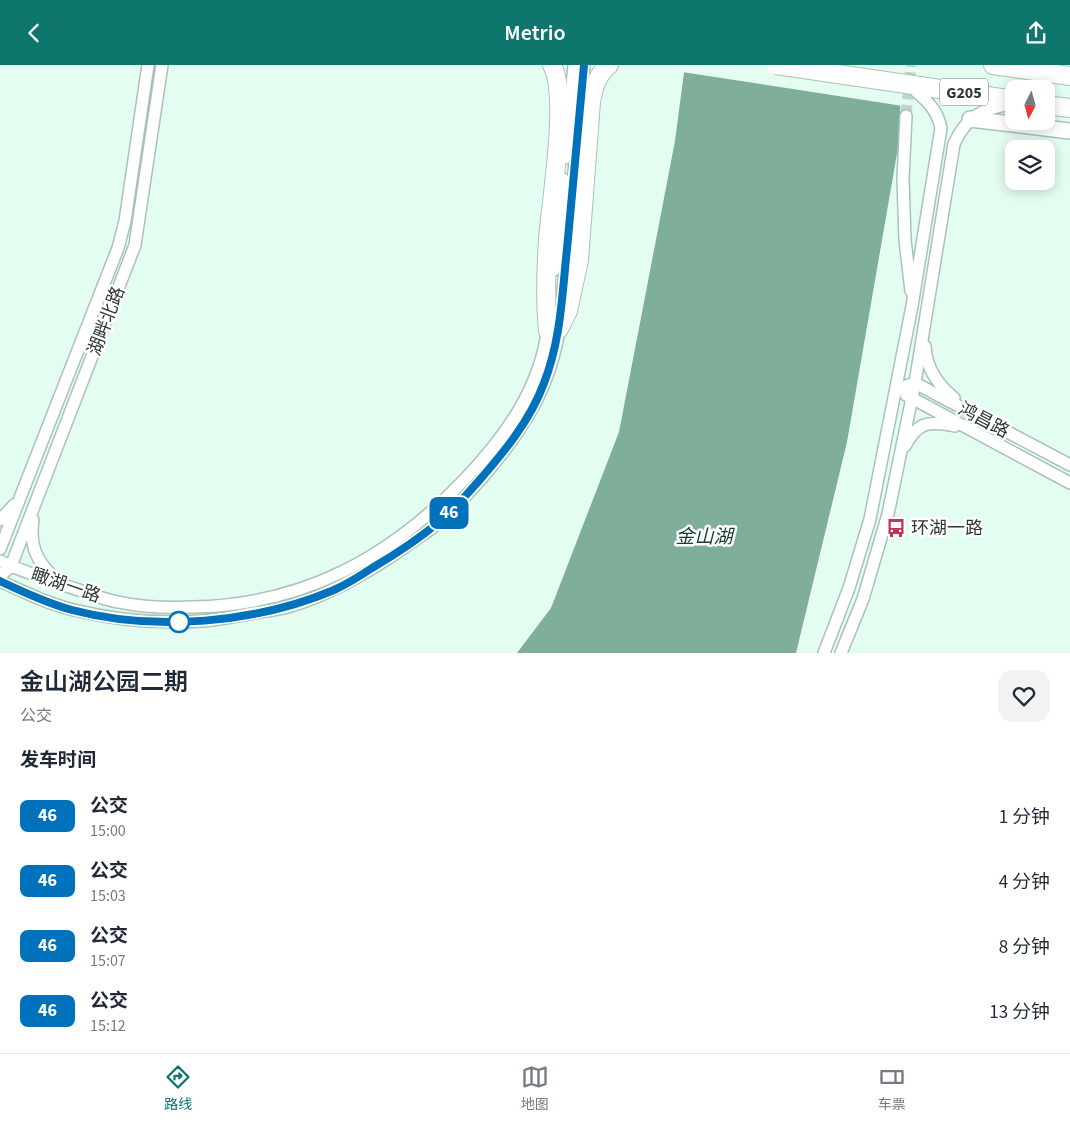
<!DOCTYPE html>
<html lang="zh">
<head>
<meta charset="utf-8">
<style>
	body { margin:0; font-family:"Source Sans 3","Noto Sans SC",sans-serif; background:#f2f2f3; color:#1f2937; height:100vh; display:flex; flex-direction:column; font-size:19px; white-space:nowrap }
	* { box-sizing:border-box; margin:0 }
	p { font-size:16px; color:#747a83 }
	.icon { flex:none; width:28px; height:28px; fill:none; stroke:currentColor; stroke-width:2; stroke-linecap:round; stroke-linejoin:round }
	.map { position:relative; height:588px; overflow:hidden }
	.details { display:flex; flex-direction:column; background:#fff; flex:1 }
	.details>* { flex:none }
	.badge { padding:0 10px; border-radius:8px; font-size:18px; line-height:32px }
	.needle { width:32px; rotate:186deg }
	.tools { position:absolute; left:1005px; top:15px; display:grid; gap:10px }
	.tools a { display:grid; place-items:center; width:50px; height:50px; border-radius:10px; background:#fff; box-shadow:0 2px 12px #0003; font-size:25px }
	.map>.badge { position:absolute; translate:-50% -50%; box-shadow:0 0 0 2px #fff }
	h2 { padding:0 20px; font-size:19px; line-height:45px }
	.round { display:grid; place-items:center; flex:none; width:52px; height:52px; border-radius:15px; background:#f2f2f3 }
	.summary { display:flex; align-items:center; justify-content:space-between; height:85px; padding:0 20px }
	h1 { font-size:24px; font-weight:600; line-height:38px }
	ul { padding:0; list-style:none }
	li { display:flex; align-items:center; gap:15px; height:65px; padding:0 20px }
	li div { flex:1 }
	li b { display:block; font-size:19px }
	li em { font-style:normal }
	li .badge { min-width:55px; font-weight:700; text-align:center }
	header { display:flex; justify-content:space-between; align-items:center; height:65px; padding:0 20px; background:#0f766e; color:#fff; font-size:22px; font-weight:600 }
	.dock { display:flex; justify-content:space-around; align-items:center; height:70px; border-top:1px solid #e0e1e3; background:#fff; font-size:14px; color:#747a83 }
	.dock a { display:grid; justify-items:center; gap:2px }
	.dock .on { color:#0f766e }
	.map>svg:first-child { display:block }
	.water { fill:#7fae9a }
	.pier { fill:#e4fdf1 }
	.lines { fill:none; stroke-linecap:round; stroke-linejoin:round }
	.minor-tunnel { stroke:#bfd5cb; stroke-width:11; stroke-dasharray:11 5.5; stroke-linecap:butt }
	.minor-casing { stroke:#aac2b7; stroke-width:14 }
	.major-casing { stroke:#aac2b7; stroke-width:18 }
	.highway-casing { stroke:#aac2b7; stroke-width:20 }
	.minor { stroke:#fff; stroke-width:11 }
	.major { stroke:#fff; stroke-width:15 }
	.highway { stroke:#fff; stroke-width:18 }
	.highway-bridge-casing { stroke:#aac2b7; stroke-width:20; stroke-linecap:butt }
	.highway-bridge { stroke:#fff; stroke-width:18 }
	.line-casing { stroke:#fff; stroke-width:11 }
	.line { stroke:#0072bc; stroke-width:8 }
	.stop-dot { fill:#fff; stroke:#0072bc; stroke-width:2.5 }
	.labels { text-anchor:middle; stroke-width:5; stroke-linejoin:round; paint-order:stroke }
	.shield { fill:#fff; stroke:#6c7370; stroke-width:1 }
	.shield-label { font-size:16px; font-weight:bold; fill:#2d3732 }
	.street-label { font-size:18px; fill:#2d3732; stroke:#fff }
	.poi-label { font-size:18px; fill:#2d3732; stroke:#fff; text-anchor:start }
	.water-label { font-size:19px; font-style:italic; fill:#153d2f; stroke:#fff }
</style>
</head>
<body>
<header><svg class="icon" aria-label="back" viewBox="0 0 24 24"><path d="M15 5l-7 7 7 7"/></svg>Metrio<svg class="icon" aria-label="share" viewBox="0 0 24 24"><path d="M12 15V3M7 8l5-5 5 5M5 13v7h14v-7"/></svg></header>
<div class="map">
<svg width="1070" height="588" viewBox="0 0 1070 588">
	<rect width="100%" height="100%" fill="#e4fdf1"/>
	<!-- water -->
	<path class="water" d="M 685,0 L 902,0 L 899,77 L 847,377 L 796,588 L 517,588 L 551,543 L 619,367 L 675,76 Z"/>
	<!-- pier -->
	<path class="pier" d="M 683,0 L 904,0 L 903,41 L 682,7 Z"/>
	<g class="lines">
		<!-- minor-tunnel -->
		<path class="minor-tunnel" d="M 906,51 L 911,0"/>
		<!-- minor casing -->
		<g class="minor-casing">
			<path id="minor" d="M 906,51 L 903,113 L 905,175 L 911,226
				M 565,93 L 574,0
				M 554,205 L 563,114
				M 562,237 L 584,0
				M 925,281 C 926,302 938,320 954,333
				M 897,324 L 915,318 L 1070,400
				M 906,330 L 1070,418
				M 905,381 C 918,356 929,356 955,361
				M 0,455 L 14,440
				M 33,455 C 29,481 37,498 57,515
				M 0,484 L 118,183 L 125,156 L 148,0
				M 0,496 C 26,508 54,517 82,526 C 93,530 106,535 118,537 C 141,542 169,543 193,542 C 303,540 390,493 465,414 C 506,371 542,321 548,260
				M 0,511 L 11,501 L 135,180 L 162,0
				M 0,516 C 24,527 48,539 74,545 C 115,555 160,559 202,556 C 219,555 237,551 254,548 C 265,546 277,545 288,542 C 330,530 369,507 405,482 C 417,473 431,465 442,455 C 456,442 468,428 481,414 C 522,367 552,321 560,258
				M 824,588 L 849,523 L 870,454 L 912,241 L 941,63 C 937,43 925,34 910,21
				M 841,588 L 863,534 L 888,449 L 915,318 L 954,79 C 966,52 983,43 1012,39"/>
		</g>
		<!-- major casing -->
		<g class="major-casing">
			<path id="major" d="M 970,54 L 1070,66"/>
		</g>
		<!-- highway casing -->
		<g class="highway-casing">
			<path id="highway" d="M 993,0 L 1070,11
				M 913,20 L 1014,35
				M 1046,40 L 1070,43
				M 559,264 L 568,246 L 579,195 L 591,37 C 594,21 597,10 609,0
				M 548,266 C 545,236 546,205 548,174 C 551,135 569,31 552,0"/>
		</g>
		<!-- minor -->
		<use href="#minor" class="minor"/>
		<!-- major -->
		<use href="#major" class="major"/>
		<!-- highway -->
		<use href="#highway" class="highway"/>
		<!-- highway-bridge casing -->
		<g class="highway-bridge-casing">
			<path id="highway-bridge" d="M 776,0 L 913,20"/>
		</g>
		<!-- highway-bridge -->
		<use href="#highway-bridge" class="highway-bridge"/>
	</g>
	<g class="lines">
		<!-- line casing -->
		<g class="line-casing">
			<path id="line" d="M 0,516 C 23,527 47,538 72,545 C 155,567 256,558 334,525 C 347,519 360,511 372,503 C 396,489 419,474 440,456 C 454,445 465,431 477,418 C 504,387 530,356 544,318 C 561,274 562,230 567,184 C 573,123 578,61 584,0"/>
		</g>
		<!-- line -->
		<use href="#line" class="line"/>
	</g>
	<!-- icons -->
	<defs>
		<g id="bus-bare" transform="scale(1.5)"><path d="M-5-6H5V4H4V6H2V4H-2V6H-4V4H-5ZM-3.5-4V0h7V-4ZM-3.5 1.2v1.5H-2V1.2ZM2 1.2v1.5H3.5V1.2Z" fill="#c33357" stroke="#fff" stroke-width="2.5" paint-order="stroke"/></g>
	</defs>
	<g fill-rule="evenodd">
		<use href="#bus-bare" x="896" y="463"/>
	</g>
	<!-- markers -->
	<circle class="stop-dot" cx="179" cy="557" r="10"/>
	<g class="labels">
		<!-- shield labels -->
		<rect class="shield" x="940" y="13.5" width="48" height="27" rx="4"/>
		<g class="shield-label">
			<text x="964" y="33">G205</text>
		</g>
		<!-- street labels -->
		<g class="street-label">
			<text transform="translate(106 256) rotate(-69)" y="6">湖畔北路</text>
			<text transform="translate(984 355) rotate(28)" y="6">鸿昌路</text>
			<text transform="translate(66 520) rotate(19)" y="6">瞰湖一路</text>
		</g>
		<!-- poi labels -->
		<g class="poi-label">
			<text x="911" y="469">环湖一路</text>
		</g>
		<!-- water labels -->
		<g class="water-label">
			<text x="704" y="478">金山湖</text>
		</g>
	</g>
</svg>
<div class="tools">
<a><svg class="needle" viewBox="-14 -14 28 28"><path d="M0-13l5 13h-10z" fill="#e53935"/><path d="M0 13l5-13h-10z" fill="#747a83"/></svg></a>
<a><svg class="icon" aria-label="layers" viewBox="0 0 24 24"><path d="M12 4l9 5-9 5-9-5zM3 14l9 5 9-5"/></svg></a>
</div>
<b class="badge" style="left:449px;top:448px;background:#0072bc;color:#fff">46</b>
</div>
<section class="details">
<div class="summary"><div><h1>金山湖公园二期</h1><p>公交</p></div><a class="round"><svg class="icon" aria-label="heart" viewBox="0 0 24 24"><path d="M12 20l-8-8c-3-5 5-10 8-4 3-6 11-1 8 4z"/></svg></a></div>
<h2>发车时间</h2>
<ul>
<li><span class="badge" style="background:#0072bc;color:#fff">46</span><div><b>公交</b><p>15:00</p></div><em>1 分钟</em></li>
<li><span class="badge" style="background:#0072bc;color:#fff">46</span><div><b>公交</b><p>15:03</p></div><em>4 分钟</em></li>
<li><span class="badge" style="background:#0072bc;color:#fff">46</span><div><b>公交</b><p>15:07</p></div><em>8 分钟</em></li>
<li><span class="badge" style="background:#0072bc;color:#fff">46</span><div><b>公交</b><p>15:12</p></div><em>13 分钟</em></li>
</ul>
</section>
<nav class="dock">
<a class="on"><svg class="icon" aria-label="directions" viewBox="0 0 24 24"><path d="M12 3l9 9-9 9-9-9zM9 14v-3h6M13 9l2 2-2 2"/></svg>路线</a>
<a><svg class="icon" aria-label="map" viewBox="0 0 24 24"><path d="M3 6l6-2 6 2 6-2v14l-6 2-6-2-6 2zM9 4v14M15 6v14"/></svg>地图</a>
<a><svg class="icon" aria-label="tickets" viewBox="0 0 24 24"><path d="M3 7h18v10H3zM15 7v10"/></svg>车票</a>
</nav>
</body>
</html>
